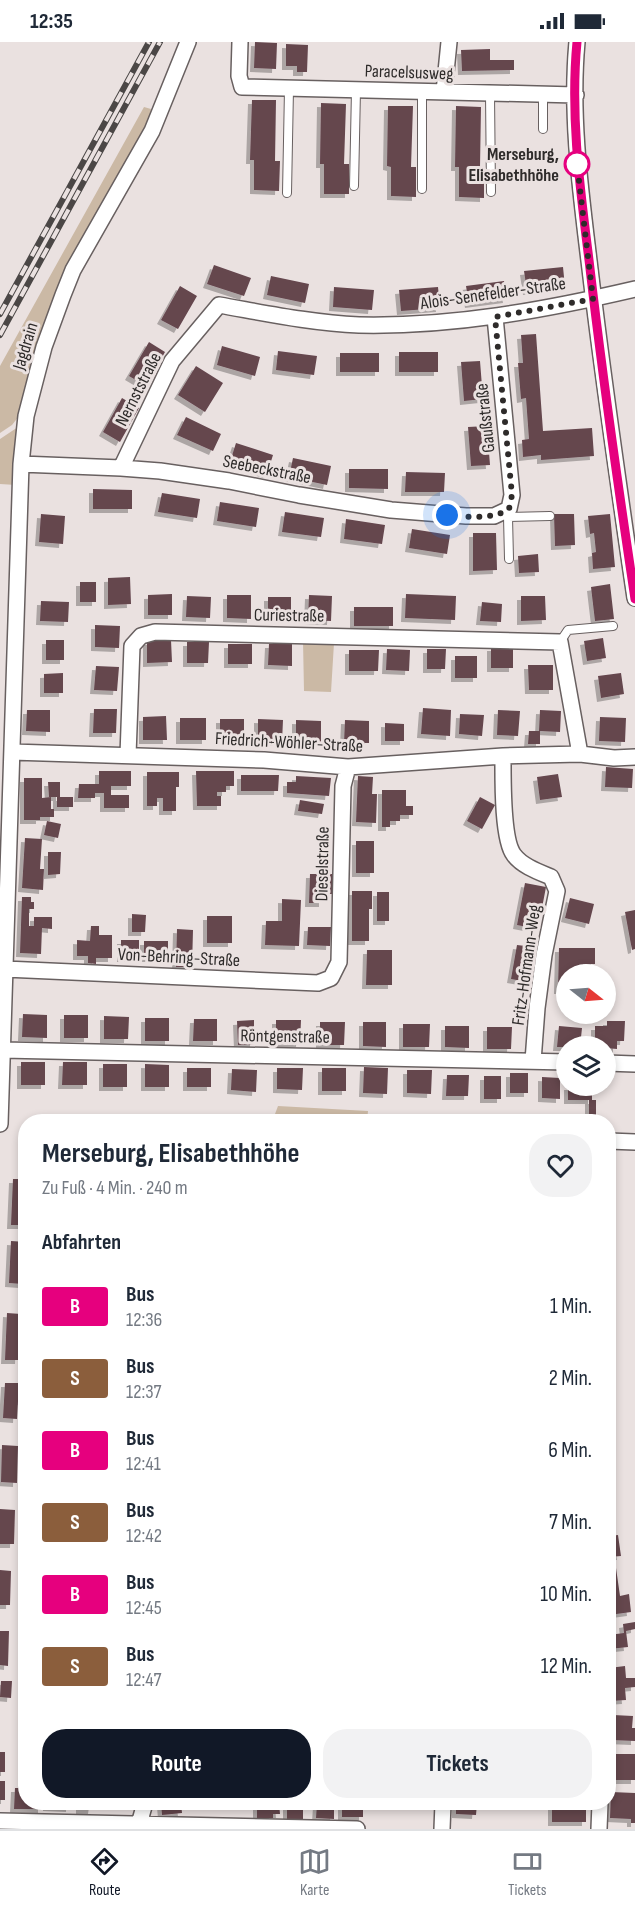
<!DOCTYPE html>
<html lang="de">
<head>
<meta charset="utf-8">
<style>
	body { margin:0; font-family:"Sofia Sans Condensed",sans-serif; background:#f2f2f3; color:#1f2937; height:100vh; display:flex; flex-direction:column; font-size:22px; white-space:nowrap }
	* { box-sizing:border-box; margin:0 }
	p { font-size:20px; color:#747a83 }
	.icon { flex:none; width:33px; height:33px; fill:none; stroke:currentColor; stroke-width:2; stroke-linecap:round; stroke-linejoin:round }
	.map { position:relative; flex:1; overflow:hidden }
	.sheet { position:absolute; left:18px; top:1072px; width:598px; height:696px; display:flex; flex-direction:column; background:#fff; border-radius:24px; box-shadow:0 3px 9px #0003 }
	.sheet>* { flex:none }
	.badge { padding:0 12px; border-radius:4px; font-size:21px; line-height:39px }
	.needle { width:39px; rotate:107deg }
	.fabs { position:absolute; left:556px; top:922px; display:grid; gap:12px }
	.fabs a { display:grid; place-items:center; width:60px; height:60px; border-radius:50%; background:#fff; box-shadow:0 3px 9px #0003; font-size:30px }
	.you { position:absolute; width:30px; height:30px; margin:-15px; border:4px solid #fff; border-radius:50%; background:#1a73e8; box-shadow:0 0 0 9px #1a73e833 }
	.map>.badge { position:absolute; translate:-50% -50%; box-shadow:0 0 0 3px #fff }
	h2 { padding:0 24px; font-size:22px; line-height:54px }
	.round { display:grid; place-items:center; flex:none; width:63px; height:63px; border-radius:24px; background:#f2f2f3 }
	.headline { display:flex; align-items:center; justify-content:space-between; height:102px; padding:0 24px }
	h1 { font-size:28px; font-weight:700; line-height:45px }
	.button { display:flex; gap:12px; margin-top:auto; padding:12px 24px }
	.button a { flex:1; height:69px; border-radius:24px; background:#111827; color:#fff; font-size:24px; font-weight:700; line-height:69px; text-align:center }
	.button a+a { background:#f2f2f3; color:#1f2937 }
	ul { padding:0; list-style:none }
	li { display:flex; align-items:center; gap:18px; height:72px; padding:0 24px }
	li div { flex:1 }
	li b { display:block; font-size:22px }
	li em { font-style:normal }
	li .badge { min-width:66px; font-weight:700; text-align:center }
	.status { display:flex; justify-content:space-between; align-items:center; height:42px; padding:0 30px; background:#fff; direction:ltr }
	.status svg { height:16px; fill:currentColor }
	.tab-bar { display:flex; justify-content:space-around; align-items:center; height:84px; border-top:2px solid #e0e1e3; background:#fff; font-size:16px; color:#747a83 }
	.tab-bar a { display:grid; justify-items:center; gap:3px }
	.tab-bar .selected { color:#111827 }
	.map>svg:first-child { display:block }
	.green { fill:#cbb9a5 }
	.building { fill:#65464e; filter:url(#shadow) }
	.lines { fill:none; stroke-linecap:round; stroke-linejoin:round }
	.service-casing { stroke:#686060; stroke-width:10 }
	.minor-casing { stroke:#686060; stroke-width:18 }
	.service { stroke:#fff; stroke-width:8 }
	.minor { stroke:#fff; stroke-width:15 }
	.rail-casing { stroke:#4b4746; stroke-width:6 }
	.rail { stroke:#eae1e0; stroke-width:4; stroke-dasharray:11; stroke-linecap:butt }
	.line-casing { stroke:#fff; stroke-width:14 }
	.line { stroke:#e6007e; stroke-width:9 }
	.walk { stroke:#2e2b2a; stroke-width:6; stroke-dasharray:0 10.8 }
	.stop-dot { fill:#fff; stroke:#e6007e; stroke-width:3 }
	.labels { text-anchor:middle; stroke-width:6; stroke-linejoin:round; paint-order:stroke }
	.street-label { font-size:18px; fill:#2e2b2a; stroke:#eae1e0 }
	.stop-label { font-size:18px; font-weight:bold; fill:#2e2b2a; stroke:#eae1e0; text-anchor:end }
</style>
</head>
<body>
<div class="status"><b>12:35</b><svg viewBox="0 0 49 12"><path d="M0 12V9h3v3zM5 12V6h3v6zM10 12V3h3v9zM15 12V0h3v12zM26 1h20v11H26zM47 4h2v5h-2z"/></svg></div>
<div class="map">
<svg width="635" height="1787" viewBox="0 0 635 1787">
	<defs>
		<filter id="shadow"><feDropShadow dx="-4" dy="4" stdDeviation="0" flood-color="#0004"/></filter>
	</defs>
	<rect width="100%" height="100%" fill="#eae1e0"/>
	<!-- green -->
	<path class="green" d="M 144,65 L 151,67 L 149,81 L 81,200 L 55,251 L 33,315 L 23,369 L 12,383 L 0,391 L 0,324 Z
		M 18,385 L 16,443 L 0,442 L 0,397 Z
		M 303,599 L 334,601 L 331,650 L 304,649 Z
		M 278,1064 L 368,1069 L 367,1080 L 272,1080 Z"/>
	<!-- building -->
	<path class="building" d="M 255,0 L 277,1 L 276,27 L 254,26 Z
		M 286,2 L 308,3 L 307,30 L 297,30 L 297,24 L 286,24 Z
		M 490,7 L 490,18 L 514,18 L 514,28 L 462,29 L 461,8 Z
		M 252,58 L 276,58 L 275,119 L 280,119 L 279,149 L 254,148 L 254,118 L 250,118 Z
		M 321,61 L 346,62 L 344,122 L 349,122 L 349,152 L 324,152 L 324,122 L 320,122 Z
		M 388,64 L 413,64 L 411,125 L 416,125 L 416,155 L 391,154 L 391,125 L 387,124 Z
		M 456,64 L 481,65 L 480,125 L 484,125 L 484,156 L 459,155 L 459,125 L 455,125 Z
		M 214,223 L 251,236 L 244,254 L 207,242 Z
		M 563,225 L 565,245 L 527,249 L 524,229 Z
		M 271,234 L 309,242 L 305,261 L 267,253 Z
		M 504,239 L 507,257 L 469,262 L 466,244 Z
		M 180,244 L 197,254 L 178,287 L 161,278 Z
		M 334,245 L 374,248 L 372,268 L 333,265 Z
		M 438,245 L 440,266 L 401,269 L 399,248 Z
		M 536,292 L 543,389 L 592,386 L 594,414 L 541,418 L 541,413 L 523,415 L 522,398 L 529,397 L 526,356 L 521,357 L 518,321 L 523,321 L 521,293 Z
		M 149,300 L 165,310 L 146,344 L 129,334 Z
		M 222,304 L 260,315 L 255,334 L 217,323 Z
		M 278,309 L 317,314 L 314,333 L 276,328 Z
		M 399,310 L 438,310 L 438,330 L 399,330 Z
		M 340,311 L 379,311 L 379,330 L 340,330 Z
		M 480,319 L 483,357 L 464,359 L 461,320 Z
		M 196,324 L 223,341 L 205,370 L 178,353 Z
		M 122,356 L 139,366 L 120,400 L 103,390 Z
		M 186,375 L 221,392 L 213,409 L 177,393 Z
		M 487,384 L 490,423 L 471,424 L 468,385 Z
		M 236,401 L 273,413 L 267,432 L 230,420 Z
		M 293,416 L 331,424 L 327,443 L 289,435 Z
		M 349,427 L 388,427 L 388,447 L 349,446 Z
		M 406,430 L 445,431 L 444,450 L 405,450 Z
		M 93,447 L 132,448 L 132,467 L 93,467 Z
		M 162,451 L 200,457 L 197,476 L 158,470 Z
		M 220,460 L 259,466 L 256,485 L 217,479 Z
		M 285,470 L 324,476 L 321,495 L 282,490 Z
		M 41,472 L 65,474 L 63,502 L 39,500 Z
		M 554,472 L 574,472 L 575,503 L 555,504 Z
		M 610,472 L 615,525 L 593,527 L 592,511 L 596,510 L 594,491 L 590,492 L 588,474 Z
		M 346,477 L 385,483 L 382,502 L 344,497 Z
		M 412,487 L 450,493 L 447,512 L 409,506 Z
		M 473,491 L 496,491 L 497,528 L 473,529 Z
		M 538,512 L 539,530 L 519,531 L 518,514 Z
		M 130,535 L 131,562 L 108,563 L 108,536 Z
		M 80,540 L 96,540 L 96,560 L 80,560 Z
		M 610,542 L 614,577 L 595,579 L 591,545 Z
		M 172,552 L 172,573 L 148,573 L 148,553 Z
		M 406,552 L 456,554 L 455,578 L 405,576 Z
		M 227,553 L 251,553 L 251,577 L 227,576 Z
		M 309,553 L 332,554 L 331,579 L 308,578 Z
		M 187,554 L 211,555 L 210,576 L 186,575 Z
		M 521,554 L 545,554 L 546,578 L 521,579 Z
		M 268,555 L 291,555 L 291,577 L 268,576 Z
		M 41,559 L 69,560 L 68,580 L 40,579 Z
		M 482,560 L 502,562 L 501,580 L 480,579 Z
		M 354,565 L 393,565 L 393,584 L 354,584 Z
		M 95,583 L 120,584 L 119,606 L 95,605 Z
		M 603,596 L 606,616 L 587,619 L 584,599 Z
		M 46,598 L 64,598 L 64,618 L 46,618 Z
		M 171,598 L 172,620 L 147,621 L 147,599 Z
		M 187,600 L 209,600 L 208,621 L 187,621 Z
		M 228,602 L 252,602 L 252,622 L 228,622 Z
		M 269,602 L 292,602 L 292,624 L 268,623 Z
		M 491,605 L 513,605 L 513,626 L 491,626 Z
		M 387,607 L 410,608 L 409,629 L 386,628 Z
		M 427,607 L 446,607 L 445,627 L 427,627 Z
		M 349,608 L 379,608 L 378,629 L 349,629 Z
		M 455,614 L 477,614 L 477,636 L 455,636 Z
		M 528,623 L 553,623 L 553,648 L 529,648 Z
		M 96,624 L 119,625 L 117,649 L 94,648 Z
		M 63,631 L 63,651 L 44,651 L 44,632 Z
		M 621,631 L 624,652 L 601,656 L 598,634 Z
		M 423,666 L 451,668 L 450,694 L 421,692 Z
		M 94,667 L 117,667 L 116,691 L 93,691 Z
		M 27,668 L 50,668 L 50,690 L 26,689 Z
		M 498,668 L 520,669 L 518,694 L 497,693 Z
		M 540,668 L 561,669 L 560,690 L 540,689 L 540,702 L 528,702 L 529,689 L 539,689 Z
		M 460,672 L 484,673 L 482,694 L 459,692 Z
		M 166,674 L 167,698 L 143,698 L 143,675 Z
		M 600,675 L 626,676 L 625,700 L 599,699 Z
		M 180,676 L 206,676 L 206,698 L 180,698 Z
		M 220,677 L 244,677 L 244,698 L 220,698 Z
		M 258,677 L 283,678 L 282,700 L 258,700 Z
		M 296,678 L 321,679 L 321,701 L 296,701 Z
		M 345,678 L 369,679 L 369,701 L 344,701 Z
		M 385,681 L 404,682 L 404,699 L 385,699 Z
		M 606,725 L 633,727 L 632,746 L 605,745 Z
		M 99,729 L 131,729 L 131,744 L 111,744 L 111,753 L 129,753 L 129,766 L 104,766 L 104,751 L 95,751 L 95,756 L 78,756 L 79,742 L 99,742 Z
		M 196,729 L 234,729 L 234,744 L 226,744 L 226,750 L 217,750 L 217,754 L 221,754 L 221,764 L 197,764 Z
		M 147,730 L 179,730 L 179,745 L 176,745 L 176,769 L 163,769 L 163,756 L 157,756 L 157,764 L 147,764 Z
		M 558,732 L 562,755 L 540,758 L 537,735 Z
		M 241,733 L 279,733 L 278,749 L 241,749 Z
		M 296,734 L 331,736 L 329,754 L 287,751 L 287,740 L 296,740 Z
		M 358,734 L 373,735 L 372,752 L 377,752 L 376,781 L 356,780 Z
		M 24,736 L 42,736 L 42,756 L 51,755 L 51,767 L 54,767 L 54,775 L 40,775 L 40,778 L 24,778 Z
		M 48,740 L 60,740 L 60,755 L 73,755 L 73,765 L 57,765 L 57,755 L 49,755 Z
		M 382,748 L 406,748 L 406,764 L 413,764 L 413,773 L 400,773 L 400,779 L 390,779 L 390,785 L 382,785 Z
		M 480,755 L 495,763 L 482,787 L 467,779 Z
		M 300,758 L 324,762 L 322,772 L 298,769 Z
		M 47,779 L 61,782 L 58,796 L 44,793 Z
		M 25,796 L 42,797 L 40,827 L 44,827 L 43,848 L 22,846 Z
		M 356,799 L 374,799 L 374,831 L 356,831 Z
		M 48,810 L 61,810 L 60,832 L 48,833 Z
		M 310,832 L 332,832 L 332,852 L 323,852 L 323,861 L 309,861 Z
		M 525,841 L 546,845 L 538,887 L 517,883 Z
		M 352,849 L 372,849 L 372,867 L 369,867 L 369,899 L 352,899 Z
		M 377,850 L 389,850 L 389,879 L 377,879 Z
		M 22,855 L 31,855 L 31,860 L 34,860 L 34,867 L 29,867 L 29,884 L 34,884 L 34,875 L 52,875 L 52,887 L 42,886 L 41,912 L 20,911 Z
		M 570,856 L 594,862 L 589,882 L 565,876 Z
		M 282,857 L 301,858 L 299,904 L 265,903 L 266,879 L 282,879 Z
		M 635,868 L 635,907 L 632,908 L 625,870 Z
		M 132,872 L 146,873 L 145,890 L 132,890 Z
		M 207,874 L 232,874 L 232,901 L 207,901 Z
		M 91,884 L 99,884 L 99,893 L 112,893 L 112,916 L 96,916 L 96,922 L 88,921 L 88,914 L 77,914 L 77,898 L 90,899 Z
		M 308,885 L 331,885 L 330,904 L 307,903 Z
		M 177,887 L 193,888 L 192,925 L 176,925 Z
		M 121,898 L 139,898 L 139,916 L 121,916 Z
		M 144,899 L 168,899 L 168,916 L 144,916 Z
		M 517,903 L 534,905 L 528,940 L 511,937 Z
		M 559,906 L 595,906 L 595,922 L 583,922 L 583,933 L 567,933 L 567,948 L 558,948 Z
		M 367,908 L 392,908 L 392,943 L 366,943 Z
		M 23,972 L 47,973 L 47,996 L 22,995 Z
		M 64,973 L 88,973 L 88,996 L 64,996 Z
		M 104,974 L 129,975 L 128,997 L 104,997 Z
		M 145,976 L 169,976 L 169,999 L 145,999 Z
		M 194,977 L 217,977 L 217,999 L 193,999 Z
		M 254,978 L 254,1002 L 238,1003 L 237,979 Z
		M 276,978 L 301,978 L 300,1001 L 276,1001 Z
		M 607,979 L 625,979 L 624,999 L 617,999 L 617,1007 L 595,1005 L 595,984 L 607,984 Z
		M 320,980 L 345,980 L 344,1003 L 320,1003 Z
		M 363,980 L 386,980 L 386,1005 L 363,1004 Z
		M 403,982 L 430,982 L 429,1005 L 403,1005 Z
		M 445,984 L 469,984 L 469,1006 L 445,1005 Z
		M 559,984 L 582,986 L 580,1005 L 557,1005 Z
		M 487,985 L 512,985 L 511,1007 L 487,1007 Z
		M 21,1020 L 45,1020 L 45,1043 L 21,1043 Z
		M 63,1020 L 87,1020 L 87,1043 L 62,1043 Z
		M 103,1022 L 127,1022 L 127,1045 L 103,1045 Z
		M 145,1022 L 169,1023 L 169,1045 L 145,1045 Z
		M 364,1025 L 388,1026 L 387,1052 L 363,1051 Z
		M 187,1026 L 211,1026 L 211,1045 L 187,1045 Z
		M 277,1026 L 303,1026 L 302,1048 L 277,1047 Z
		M 322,1026 L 346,1026 L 346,1049 L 322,1049 Z
		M 232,1027 L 257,1028 L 256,1050 L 231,1048 Z
		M 407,1028 L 432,1028 L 431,1052 L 407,1051 Z
		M 510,1031 L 528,1031 L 528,1051 L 510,1051 Z
		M 447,1033 L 469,1033 L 468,1054 L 446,1054 Z
		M 484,1034 L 501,1034 L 501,1057 L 484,1057 Z
		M 542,1035 L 560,1036 L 560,1057 L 542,1056 Z
		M 568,1044 L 592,1044 L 592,1058 L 596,1058 L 596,1073 L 589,1073 L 589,1058 L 568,1058 Z
		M 13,1137 L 26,1137 L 26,1147 L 19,1147 L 18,1158 L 26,1158 L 23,1183 L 11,1183 Z
		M 11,1199 L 26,1200 L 23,1242 L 9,1241 Z
		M 7,1271 L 21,1272 L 19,1318 L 5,1318 Z
		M 5,1341 L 23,1341 L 23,1350 L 26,1350 L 26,1359 L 18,1359 L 17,1377 L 3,1376 Z
		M 2,1403 L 18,1404 L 17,1441 L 1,1440 Z
		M 0,1467 L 15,1468 L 14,1502 L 0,1502 Z
		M 618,1493 L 621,1514 L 609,1515 L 609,1494 Z
		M 616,1526 L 620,1554 L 629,1552 L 631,1570 L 609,1573 L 609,1557 L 612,1557 L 609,1540 L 609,1527 Z
		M 0,1528 L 11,1529 L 10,1563 L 0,1563 Z
		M 635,1580 L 635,1587 L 626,1589 L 628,1605 L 609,1607 L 609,1593 L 624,1591 L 623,1582 Z
		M 0,1589 L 9,1589 L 8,1624 L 0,1623 Z
		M 625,1624 L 626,1636 L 635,1636 L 635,1645 L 625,1646 L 626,1658 L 610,1659 L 609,1626 Z
		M 1,1639 L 12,1639 L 11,1656 L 0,1655 Z
		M 613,1673 L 633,1674 L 632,1686 L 635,1686 L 635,1699 L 612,1698 Z
		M 0,1710 L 5,1710 L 5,1730 L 0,1730 Z
		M 613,1712 L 635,1712 L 635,1738 L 613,1738 Z
		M 0,1739 L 5,1739 L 5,1758 L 0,1758 Z
		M 22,1740 L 26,1740 L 26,1761 L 42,1761 L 42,1767 L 14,1767 L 15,1746 L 22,1746 Z
		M 611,1750 L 635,1751 L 635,1781 L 631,1781 L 631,1777 L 610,1776 Z
		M 47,1761 L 70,1761 L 70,1766 L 47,1765 Z
		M 80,1761 L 93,1761 L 92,1768 L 80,1768 Z
		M 161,1761 L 181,1761 L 182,1771 L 162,1773 Z
		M 257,1761 L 279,1761 L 280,1772 L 273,1772 L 273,1776 L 257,1776 Z
		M 287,1761 L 303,1761 L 303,1777 L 287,1777 Z
		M 317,1761 L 334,1761 L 334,1777 L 316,1776 Z
		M 342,1761 L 363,1761 L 363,1775 L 342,1775 Z
		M 456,1761 L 477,1761 L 476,1773 L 456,1772 Z
		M 558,1761 L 586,1761 L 586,1780 L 552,1780 L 552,1764 L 558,1764 Z"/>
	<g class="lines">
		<!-- service casing -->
		<g class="service-casing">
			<path id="service" d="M 490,52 L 491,150
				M 543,87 L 543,53
				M 354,144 L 356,48
				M 422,147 L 422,49
				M 287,151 L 289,47
				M 504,470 L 508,475 L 550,474
				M 508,475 L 509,517
				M 560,600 L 568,588 L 613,584"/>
		</g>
		<!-- minor casing -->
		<g class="minor-casing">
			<path id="minor" d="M 240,0 L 239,34 L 242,45 L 576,53
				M 577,0 C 570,75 581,152 590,227 C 603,337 619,447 635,556
				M 444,50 L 449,0
				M 21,422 L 121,426 L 160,429 L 229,439 L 299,453 L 391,468 L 466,474 L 494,474 L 509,467 L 512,453 L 495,275
				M 121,426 L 172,319 L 219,263 C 265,271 312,281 359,283 C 452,285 545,268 635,247
				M 12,710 L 264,718 L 348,725 L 503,714 L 580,712 L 614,716 L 635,715
				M 128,713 L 132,604 L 141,594 L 155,590 L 560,600 L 580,712
				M 503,714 C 503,736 502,798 514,813 C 522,824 539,830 551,835 L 557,849 L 544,913 L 537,966 L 533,1019
				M 5,927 L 318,941 L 331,936 L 339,920 L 343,744 L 348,725
				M 3,1008 L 567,1020
				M 606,1021 L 635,1022
				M 0,1082 L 21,422 L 26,374 L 44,305 L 63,253 L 73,228 L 152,89 L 188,0
				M 609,1099 L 635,1100
				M 0,1779 L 357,1787
				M 139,1782 L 145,1761
				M 442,1787 L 443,1761
				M 599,1787 L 600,1761"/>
		</g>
		<!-- service -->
		<use href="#service" class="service"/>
		<!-- minor -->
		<use href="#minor" class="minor"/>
		<!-- rail casing -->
		<g class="rail-casing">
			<path id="rail" d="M 0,272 L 149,0
				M 0,293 L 160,0"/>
		</g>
		<!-- rail -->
		<use href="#rail" class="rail"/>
	</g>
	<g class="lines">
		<!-- line casing -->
		<g class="line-casing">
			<path id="line" d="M 577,0 C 570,73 580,146 589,218 C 602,331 618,444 635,557"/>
		</g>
		<!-- line -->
		<use href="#line" class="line"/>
		<!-- walk -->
		<path class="walk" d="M 447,473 C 467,475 492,478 509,467 L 512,453 L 495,275 L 593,257 L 577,122"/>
	</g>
	<!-- markers -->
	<circle class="stop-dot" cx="577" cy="122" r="12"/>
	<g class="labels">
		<!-- street labels -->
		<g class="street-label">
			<text transform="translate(409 30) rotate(2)" y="6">Paracelsusweg</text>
			<text transform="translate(493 251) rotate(-8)" y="6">Alois-Senefelder-Straße</text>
			<text transform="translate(25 304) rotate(-73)" y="6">Jagdrain</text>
			<text transform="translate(138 347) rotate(-63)" y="6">Nernststraße</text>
			<text transform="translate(485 376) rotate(-96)" y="6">Gaußstraße</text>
			<text transform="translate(267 427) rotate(11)" y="6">Seebeckstraße</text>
			<text transform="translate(289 573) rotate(1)" y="6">Curiestraße</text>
			<text transform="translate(289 700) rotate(3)" y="6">Friedrich-Wöhler-Straße</text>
			<text transform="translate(322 822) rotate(-89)" y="6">Dieselstraße</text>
			<text transform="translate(179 915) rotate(3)" y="6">Von-Behring-Straße</text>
			<text transform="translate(526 923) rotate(-82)" y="6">Fritz-Hofmann-Weg</text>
			<text transform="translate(285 994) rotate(1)" y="6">Röntgenstraße</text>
		</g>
		<!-- stop labels -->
		<g class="stop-label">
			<text x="559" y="118">Merseburg,<tspan x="559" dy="21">Elisabethhöhe</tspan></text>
		</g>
	</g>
</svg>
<div class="fabs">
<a><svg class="needle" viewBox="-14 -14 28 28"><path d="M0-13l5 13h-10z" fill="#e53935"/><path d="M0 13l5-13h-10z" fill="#747a83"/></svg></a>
<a><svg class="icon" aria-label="layers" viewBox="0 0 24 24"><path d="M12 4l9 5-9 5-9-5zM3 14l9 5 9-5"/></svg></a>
</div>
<div class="you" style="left:447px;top:473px"></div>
<section class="sheet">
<div class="headline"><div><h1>Merseburg, Elisabethhöhe</h1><p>Zu Fuß · 4 Min. · 240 m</p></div><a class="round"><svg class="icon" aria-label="heart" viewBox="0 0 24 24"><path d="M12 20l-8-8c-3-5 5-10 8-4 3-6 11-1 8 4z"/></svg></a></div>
<h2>Abfahrten</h2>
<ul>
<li><span class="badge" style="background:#e6007e;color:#fff">B</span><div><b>Bus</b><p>12:36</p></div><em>1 Min.</em></li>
<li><span class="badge" style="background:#8b5e3c;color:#fff">S</span><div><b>Bus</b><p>12:37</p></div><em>2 Min.</em></li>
<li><span class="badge" style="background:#e6007e;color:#fff">B</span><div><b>Bus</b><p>12:41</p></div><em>6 Min.</em></li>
<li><span class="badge" style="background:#8b5e3c;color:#fff">S</span><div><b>Bus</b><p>12:42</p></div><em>7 Min.</em></li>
<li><span class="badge" style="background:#e6007e;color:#fff">B</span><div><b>Bus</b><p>12:45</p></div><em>10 Min.</em></li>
<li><span class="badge" style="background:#8b5e3c;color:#fff">S</span><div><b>Bus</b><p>12:47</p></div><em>12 Min.</em></li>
</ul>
<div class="button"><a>Route</a><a>Tickets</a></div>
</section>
</div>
<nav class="tab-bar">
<a class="selected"><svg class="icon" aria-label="directions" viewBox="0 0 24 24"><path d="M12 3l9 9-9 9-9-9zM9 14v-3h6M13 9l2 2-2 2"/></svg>Route</a>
<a><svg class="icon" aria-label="map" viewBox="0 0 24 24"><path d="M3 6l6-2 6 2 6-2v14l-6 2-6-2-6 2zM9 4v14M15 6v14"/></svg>Karte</a>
<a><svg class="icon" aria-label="tickets" viewBox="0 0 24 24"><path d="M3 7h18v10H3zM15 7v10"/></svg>Tickets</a>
</nav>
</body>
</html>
